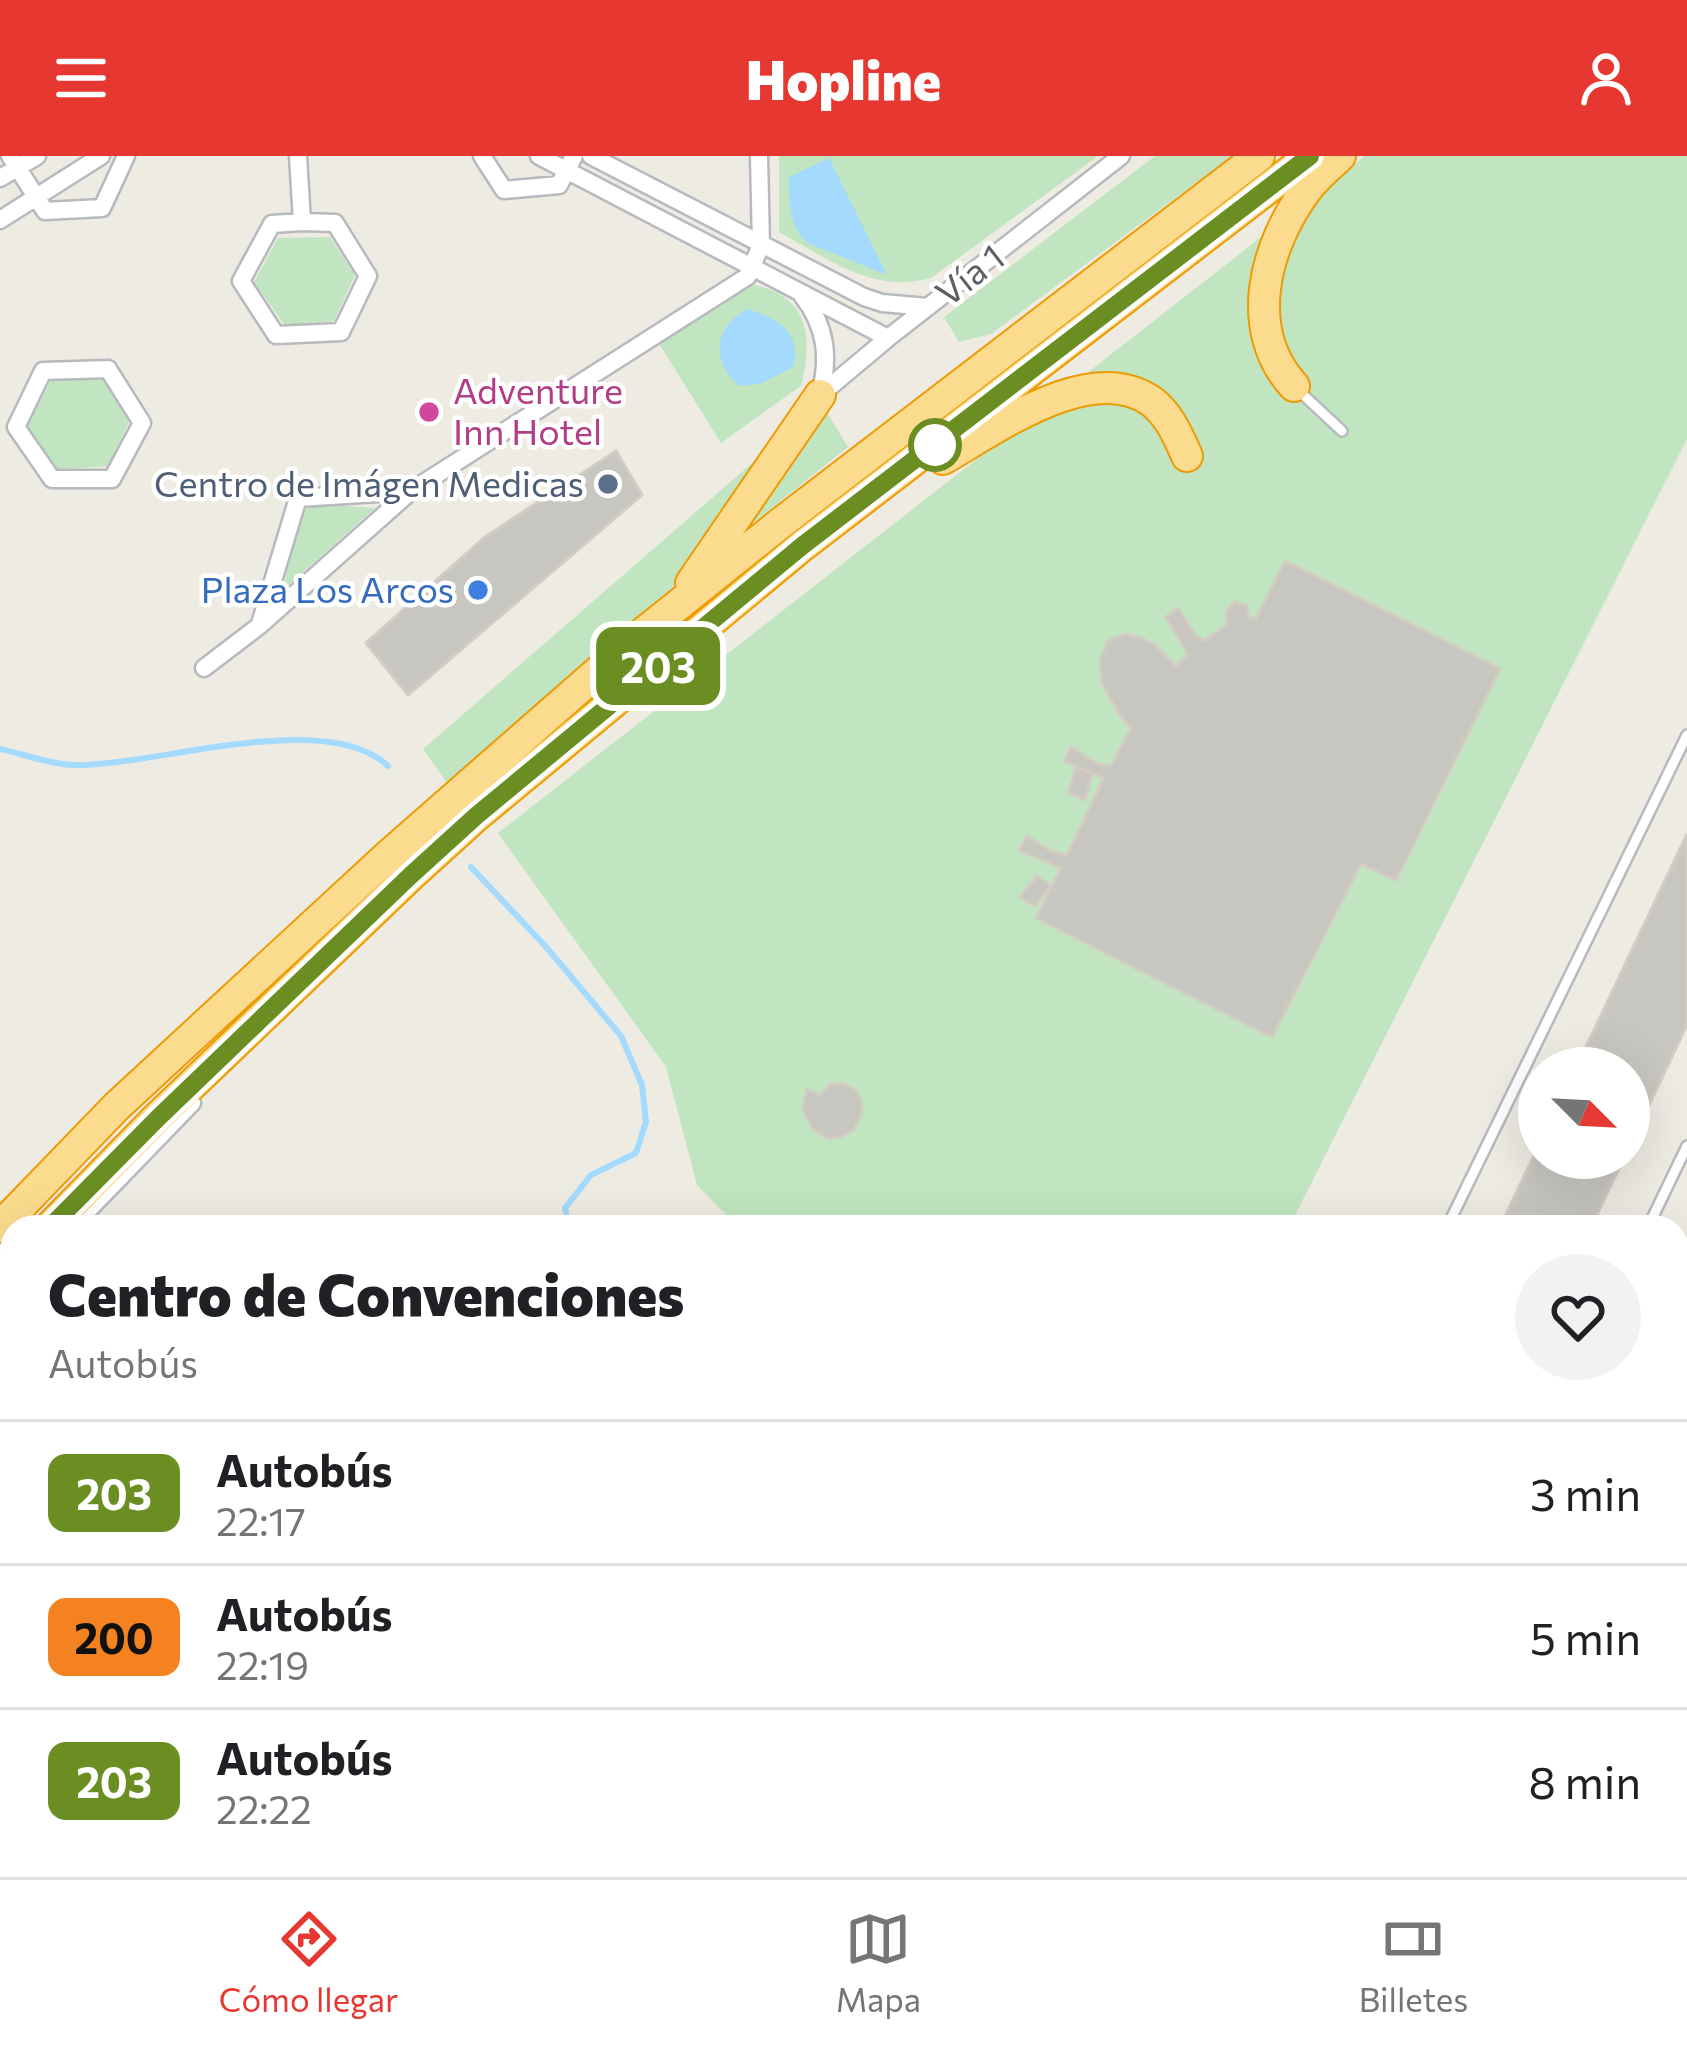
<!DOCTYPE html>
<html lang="es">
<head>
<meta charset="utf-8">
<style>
	body { margin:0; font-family:Commissioner,sans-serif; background:#f2f2f2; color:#202124; height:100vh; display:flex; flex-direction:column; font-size:45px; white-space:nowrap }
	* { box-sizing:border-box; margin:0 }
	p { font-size:39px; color:#757577 }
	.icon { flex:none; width:66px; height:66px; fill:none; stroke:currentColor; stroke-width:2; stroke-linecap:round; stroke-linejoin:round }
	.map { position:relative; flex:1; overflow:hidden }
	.details { position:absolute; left:0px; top:1059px; width:1689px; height:663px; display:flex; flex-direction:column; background:#fff; border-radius:36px 36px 0 0; box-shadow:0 12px 48px #0002 }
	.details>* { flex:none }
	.badge { padding:0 24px; border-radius:18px; font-size:42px; line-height:78px }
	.needle { width:78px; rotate:114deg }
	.buttons { position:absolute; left:1518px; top:891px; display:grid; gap:24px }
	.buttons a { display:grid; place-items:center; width:132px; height:132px; border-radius:50%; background:#fff; box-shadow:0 12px 48px #0002; font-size:60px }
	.map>.badge { position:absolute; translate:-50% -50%; box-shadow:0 0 0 6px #fff }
	.round { display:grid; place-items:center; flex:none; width:126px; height:126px; border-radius:63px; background:#f2f2f2 }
	.overview { display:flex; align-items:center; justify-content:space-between; height:204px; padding:0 48px }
	h1 { font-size:57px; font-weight:800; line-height:90px }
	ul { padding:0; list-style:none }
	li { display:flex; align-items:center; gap:36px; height:144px; padding:0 48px; border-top:3px solid #e0e0e0 }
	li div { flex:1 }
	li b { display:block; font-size:45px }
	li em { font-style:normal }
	li .badge { min-width:132px; font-weight:700; text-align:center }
	header { display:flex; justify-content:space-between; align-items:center; height:156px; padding:0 48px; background:#e63831; color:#fff; font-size:54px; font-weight:800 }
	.tabs { display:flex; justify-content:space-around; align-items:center; height:168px; border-top:3px solid #e0e0e0; background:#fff; font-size:33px; color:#757577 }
	.tabs a { display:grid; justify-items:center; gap:6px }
	.tabs .selected { color:#e63831 }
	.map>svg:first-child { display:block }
	.green { fill:#c1e5c0; fill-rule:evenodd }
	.water { fill:#a4dafd }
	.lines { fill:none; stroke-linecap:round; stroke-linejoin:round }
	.stream { stroke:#a4dafd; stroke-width:6 }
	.building { fill:#c8c6c0; stroke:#d2ccc2; stroke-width:3 }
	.lane-casing { stroke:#b6b9bd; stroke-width:14 }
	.street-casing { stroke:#b6b9bd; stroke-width:21 }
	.highway-casing { stroke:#ed9b04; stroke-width:34 }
	.lane { stroke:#fff; stroke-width:9 }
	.street { stroke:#fff; stroke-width:16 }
	.highway { stroke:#fbdb8d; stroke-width:30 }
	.line-casing { stroke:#fff; stroke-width:27 }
	.line { stroke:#6b8e23; stroke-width:18 }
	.hotel-dot { fill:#d1479c; stroke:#fff; stroke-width:4.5 }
	.stop-dot { fill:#fff; stroke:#6b8e23; stroke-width:6 }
	.service-dot { fill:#5c6f8a; stroke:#fff; stroke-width:4.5 }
	.shop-dot { fill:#3f7fe0; stroke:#fff; stroke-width:4.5 }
	.labels { text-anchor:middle; stroke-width:9; stroke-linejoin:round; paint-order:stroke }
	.street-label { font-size:36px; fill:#5b5f64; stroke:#fff }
	.hotel-label { font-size:36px; fill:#b23c85; stroke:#fff; text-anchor:start }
	.service-label { font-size:36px; fill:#4e5e75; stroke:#fff; text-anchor:end }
	.shop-label { font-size:36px; fill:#366cbe; stroke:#fff; text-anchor:end }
</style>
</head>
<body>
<header><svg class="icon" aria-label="menu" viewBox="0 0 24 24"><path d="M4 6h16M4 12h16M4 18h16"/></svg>Hopline<svg class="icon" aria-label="person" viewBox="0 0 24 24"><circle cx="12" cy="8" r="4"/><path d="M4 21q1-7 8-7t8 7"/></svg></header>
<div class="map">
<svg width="1687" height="1721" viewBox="0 0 1687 1721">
	<rect width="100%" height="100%" fill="#eeebe3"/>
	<!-- green -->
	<path class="green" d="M 779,0 L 1098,0 L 931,122 C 872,138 829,103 779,76 Z
		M 1155,0 L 1232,0 L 991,178 L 959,186 L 944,161 Z
		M 1365,0 L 1687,0 L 1687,283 L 1289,1071 L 738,1071 L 697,1029 L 666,911 L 498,677 ZM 1285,405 L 1500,513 L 1396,724 L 1361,708 L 1092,791 L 1036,762 L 1061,712 L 1020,693 L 1027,680 L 1051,695 L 1067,699 L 1104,622 L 1092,615 L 1072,592 L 1096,607 L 1111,610 L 1131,572 C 1071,515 1107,434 1176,510 L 1188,498 L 1179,453 L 1195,479 L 1204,485 L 1227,469 L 1226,456 L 1234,446 L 1246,448 L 1250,463 L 1256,463 Z
		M 330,81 L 355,119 L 334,165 L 286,171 L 254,126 L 278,82 Z
		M 755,129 C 810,142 813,181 801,230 L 721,287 L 658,186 L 738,134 Z
		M 104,223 L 130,264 L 108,310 L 55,314 L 26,269 L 51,225 Z
		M 825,253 L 848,291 L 725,389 Z
		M 788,276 L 698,400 L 655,453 L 448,628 L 423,593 Z
		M 316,348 L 375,352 L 282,435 L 301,362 L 306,353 Z"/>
	<!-- water -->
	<path class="water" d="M 829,2 L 887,119 L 810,88 C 788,75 790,44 789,21 Z
		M 747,153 C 776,161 803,176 793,211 L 762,227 L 739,230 C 710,204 714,171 747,153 Z"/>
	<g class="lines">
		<!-- stream -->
		<path class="stream" d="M 0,593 C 23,598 49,608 72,609 C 154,611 326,551 388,610
			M 471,711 L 547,792 L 621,880 L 642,929 L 646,966 L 636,997 L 591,1019 L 565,1052 L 569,1071
			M 545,1710 L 547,1721"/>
	</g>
	<!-- building -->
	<path class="building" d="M 616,295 L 642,339 L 408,539 L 366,487 L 485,381 Z
		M 1285,405 L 1500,513 L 1396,724 L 1361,708 L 1272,881 L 1036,762 L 1061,712 L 1019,694 L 1027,680 L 1051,695 L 1067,699 L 1104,622 L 1064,605 L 1071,591 L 1096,607 L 1111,610 L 1131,572 L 1119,558 L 1102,527 L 1100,503 L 1108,485 L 1125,478 L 1141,482 L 1156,490 L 1176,510 L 1188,498 L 1166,461 L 1178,452 L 1195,479 L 1204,485 L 1227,469 L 1226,456 L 1234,446 L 1246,449 L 1250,463 L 1256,463 Z
		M 1076,612 L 1092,618 L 1085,644 L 1068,637 Z
		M 1687,678 L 1687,869 L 1629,991 L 1629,912 L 1576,912 Z
		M 1037,720 L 1051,729 L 1035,750 L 1020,741 Z
		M 831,928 L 845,928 L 855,934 L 861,944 L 862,956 L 854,974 L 842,980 L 829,983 L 813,973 L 803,954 L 807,933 L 819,939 Z
		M 1539,989 L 1539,1002 L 1624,1002 L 1591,1071 L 1500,1071 Z
		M 1687,1130 L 1687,1327 L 1677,1348 L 1677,1151 Z
		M 1105,1710 L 1199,1710 L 1212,1721 L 1095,1721 Z"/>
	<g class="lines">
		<!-- lane casing -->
		<g class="lane-casing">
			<path id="lane" d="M 1298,234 L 1342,275
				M 1447,1071 L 1687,579
				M 1648,1071 L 1687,990
				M 1677,1467 L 1687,1445"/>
		</g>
		<!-- street casing -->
		<g class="street-casing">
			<path id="street" d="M 10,0 L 45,55 L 102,52 L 126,0
				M 298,0 L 302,66
				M 482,0 L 504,34 L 559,29 L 574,0
				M 539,0 L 888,182
				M 591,0 L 864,141 L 882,147 L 928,151
				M 0,22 L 37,0
				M 0,64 L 101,0
				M 302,66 L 335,67 L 368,120 L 341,176 L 276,179 L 241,125 L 272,68 Z
				M 802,139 C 826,170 830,201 820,238
				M 108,213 L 142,267 L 112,323 L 52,323 L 16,271 L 43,215 Z
				M 820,239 L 888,182 L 1121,0
				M 260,468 L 298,342 L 410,335
				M 204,512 L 259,470 L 411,335 L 748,120 L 761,89 L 759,0
				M 72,1071 L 192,947
				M 0,1144 L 12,1132"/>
		</g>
		<!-- highway casing -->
		<g class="highway-casing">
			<path id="highway" d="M 1294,230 C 1242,173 1265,89 1307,33 C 1316,21 1329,10 1340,0
				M 943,303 C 996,273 1090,203 1151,245 C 1169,258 1178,280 1187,300
				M 691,427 L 820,239
				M 0,1071 L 117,950 L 390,698 L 632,486 L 782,366 L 1259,0
				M 50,1071 L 158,961 L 410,720 L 476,660 L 802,390 L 1310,0
				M 0,1122 L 12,1110"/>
		</g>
		<!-- lane -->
		<use href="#lane" class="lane"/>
		<!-- street -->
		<use href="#street" class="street"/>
		<!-- highway -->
		<use href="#highway" class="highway"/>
	</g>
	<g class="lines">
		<!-- line casing -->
		<g class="line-casing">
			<path id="line" d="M 50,1071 L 158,962 L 410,720 L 476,660 L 802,390 L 1310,0"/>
		</g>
		<!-- line -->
		<use href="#line" class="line"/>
	</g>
	<!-- markers -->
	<circle class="hotel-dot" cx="429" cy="256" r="12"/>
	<circle class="stop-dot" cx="935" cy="289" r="24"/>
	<circle class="service-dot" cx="608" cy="328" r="12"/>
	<circle class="shop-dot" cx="478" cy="434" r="12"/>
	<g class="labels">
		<!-- street labels -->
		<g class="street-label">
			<text transform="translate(970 119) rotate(-38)" y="13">Vía 1</text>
		</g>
		<!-- hotel labels -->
		<g class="hotel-label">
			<text x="453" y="248">Adventure<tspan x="453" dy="41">Inn Hotel</tspan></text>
		</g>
		<!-- service labels -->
		<g class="service-label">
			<text x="584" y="341">Centro de Imágen Medicas</text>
		</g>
		<!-- shop labels -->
		<g class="shop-label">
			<text x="454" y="447">Plaza Los Arcos</text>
		</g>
	</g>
</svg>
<div class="buttons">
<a><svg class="needle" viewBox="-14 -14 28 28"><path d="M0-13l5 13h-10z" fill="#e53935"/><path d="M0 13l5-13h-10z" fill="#757577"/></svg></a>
</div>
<b class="badge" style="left:658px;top:510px;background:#6b8e23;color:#fff">203</b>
<section class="details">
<div class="overview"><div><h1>Centro de Convenciones</h1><p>Autobús</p></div><a class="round"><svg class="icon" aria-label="heart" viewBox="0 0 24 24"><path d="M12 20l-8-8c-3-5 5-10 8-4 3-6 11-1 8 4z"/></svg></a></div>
<ul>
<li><span class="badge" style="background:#6b8e23;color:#fff">203</span><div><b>Autobús</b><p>22:17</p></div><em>3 min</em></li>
<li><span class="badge" style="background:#f58220;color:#111">200</span><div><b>Autobús</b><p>22:19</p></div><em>5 min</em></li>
<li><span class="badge" style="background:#6b8e23;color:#fff">203</span><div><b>Autobús</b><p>22:22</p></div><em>8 min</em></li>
</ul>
</section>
</div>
<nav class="tabs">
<a class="selected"><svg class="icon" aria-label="directions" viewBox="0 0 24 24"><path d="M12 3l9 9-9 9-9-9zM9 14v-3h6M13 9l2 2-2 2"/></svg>Cómo llegar</a>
<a><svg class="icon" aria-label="map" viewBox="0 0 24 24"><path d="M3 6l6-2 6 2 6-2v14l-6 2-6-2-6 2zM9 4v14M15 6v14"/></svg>Mapa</a>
<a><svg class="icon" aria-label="tickets" viewBox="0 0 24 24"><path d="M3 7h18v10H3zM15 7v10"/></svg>Billetes</a>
</nav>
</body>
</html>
